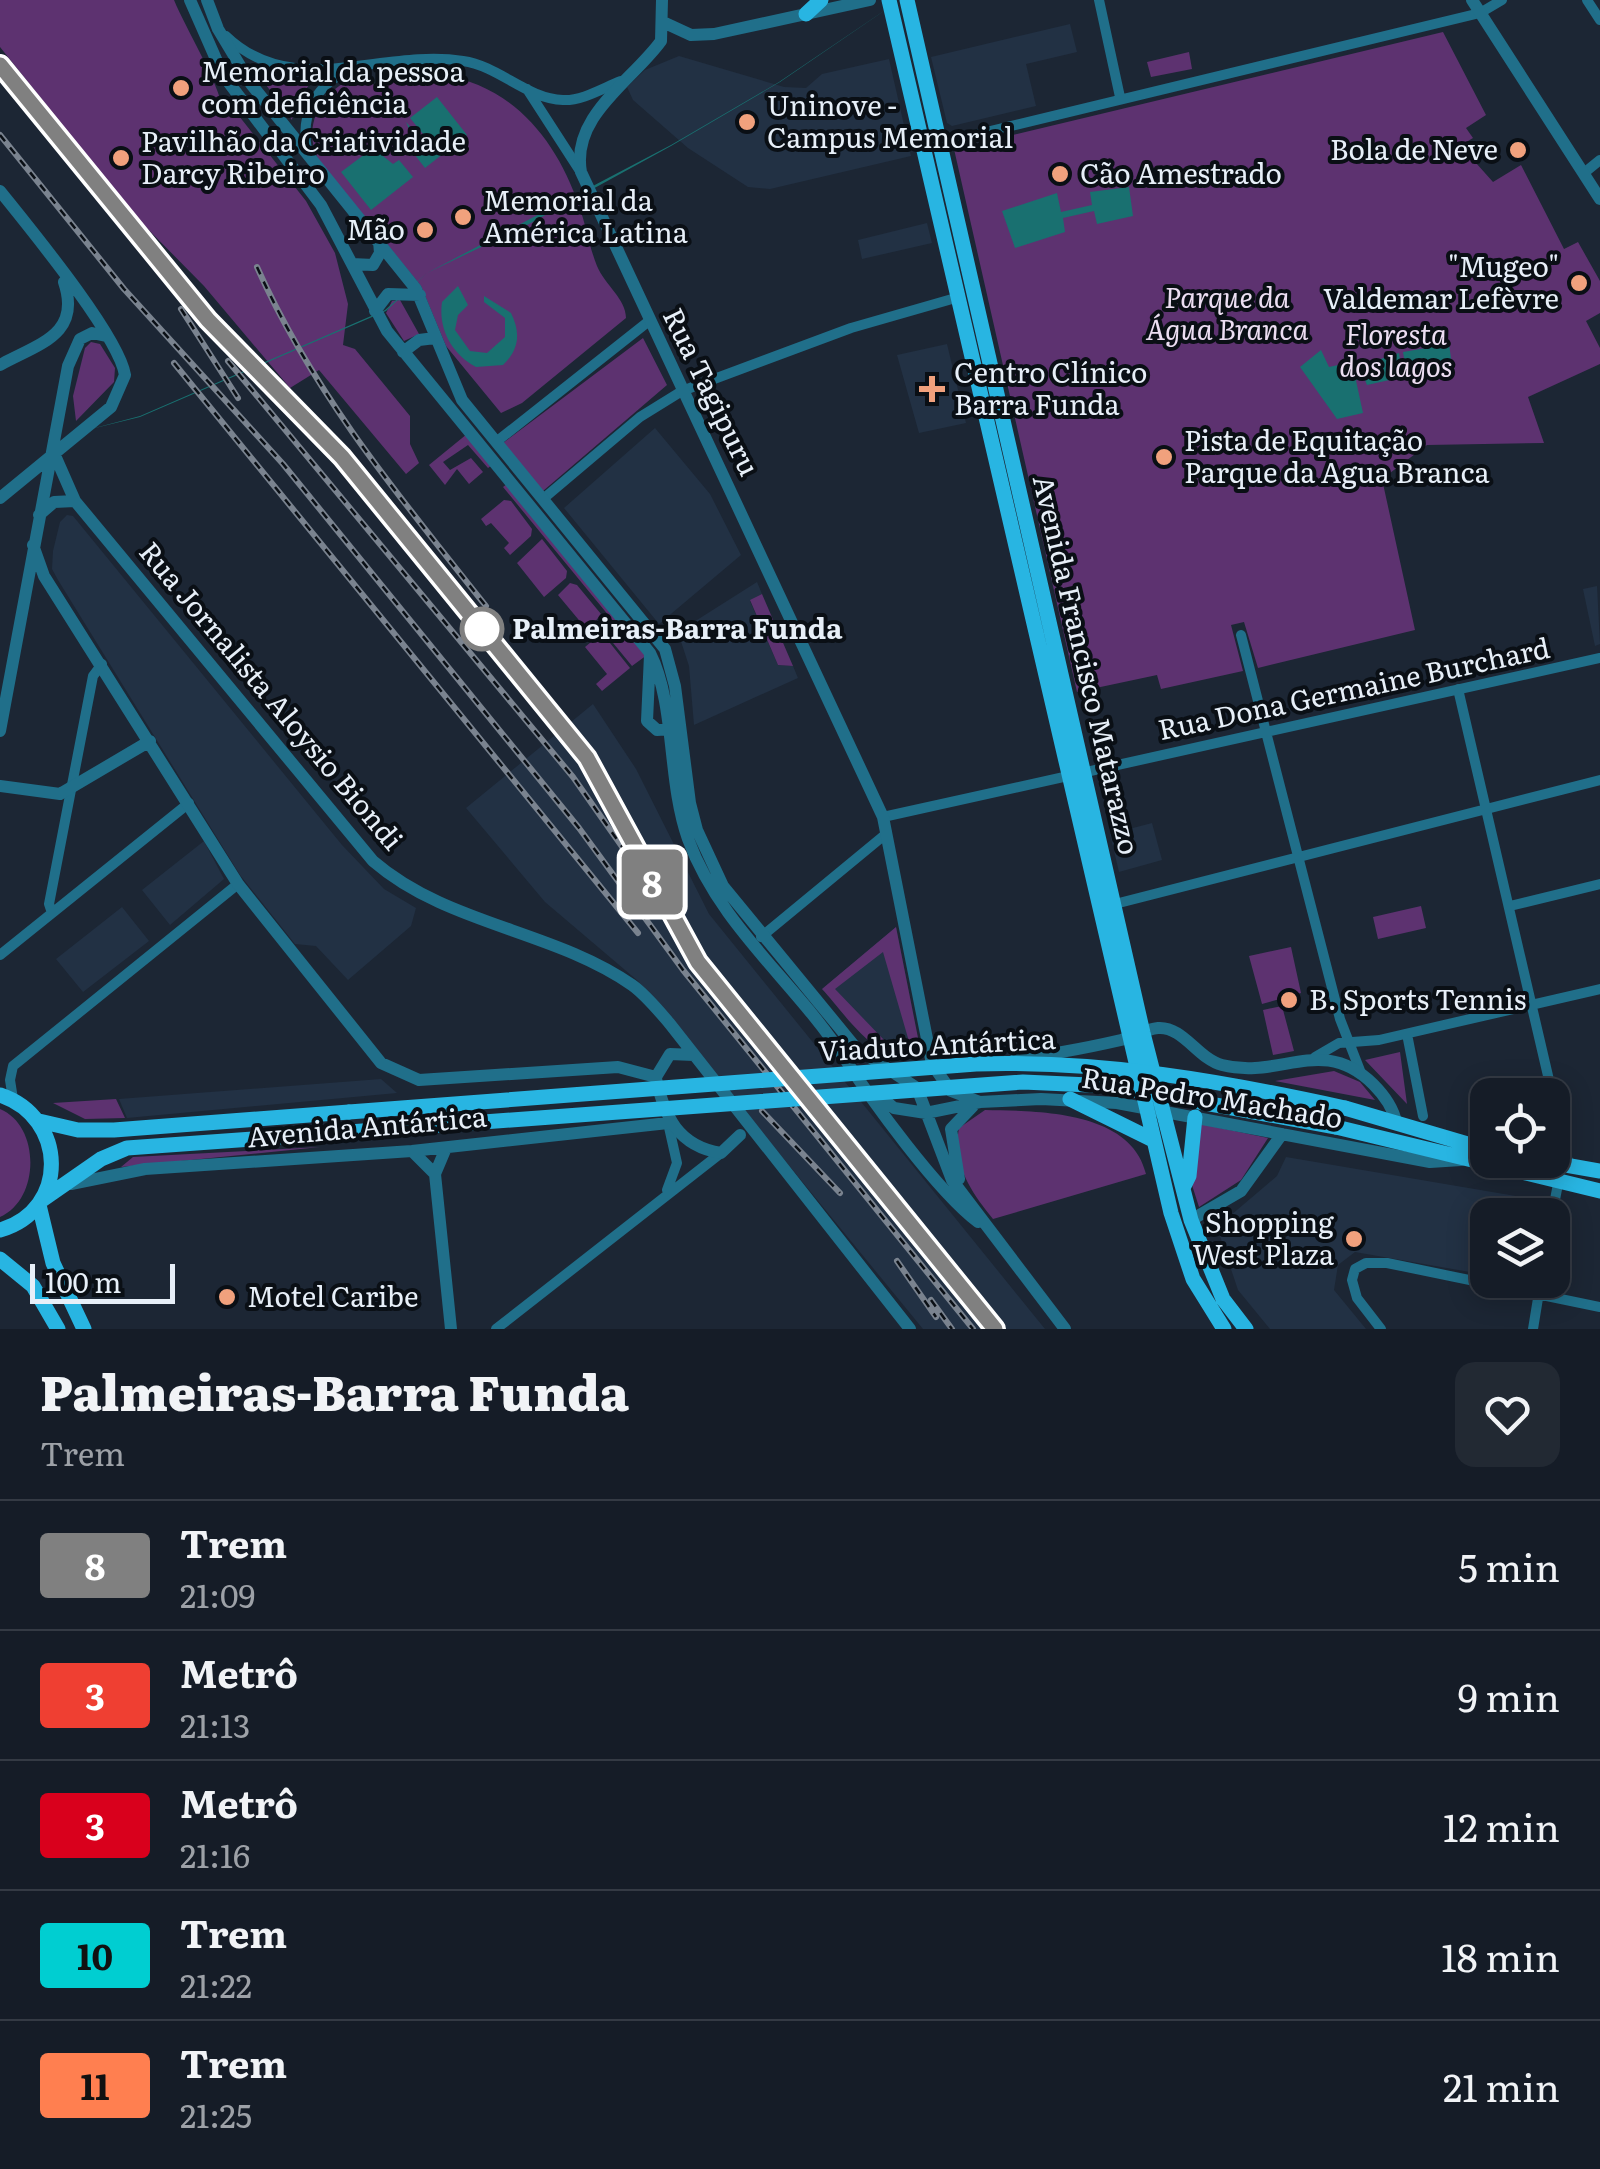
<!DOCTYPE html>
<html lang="pt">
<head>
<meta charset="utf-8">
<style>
	body { margin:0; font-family:Literata,serif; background:#222933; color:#f1f3f6; height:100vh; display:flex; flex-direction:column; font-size:38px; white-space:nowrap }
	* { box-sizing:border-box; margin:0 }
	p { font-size:32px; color:#9da1a7 }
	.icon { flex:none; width:55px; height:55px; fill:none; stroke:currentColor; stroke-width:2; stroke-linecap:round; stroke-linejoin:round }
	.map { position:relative; height:1329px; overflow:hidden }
	.side { display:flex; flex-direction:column; background:#151c27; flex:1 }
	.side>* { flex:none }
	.badge { padding:0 20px; border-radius:8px; font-size:35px; line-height:65px }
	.fabs { position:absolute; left:1470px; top:1078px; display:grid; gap:20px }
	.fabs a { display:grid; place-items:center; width:100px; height:100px; border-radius:20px; background:#151c27; box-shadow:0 5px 25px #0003,0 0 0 2px #343a44; font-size:50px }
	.scale { position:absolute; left:30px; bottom:25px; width:145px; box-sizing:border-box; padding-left:10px; border:5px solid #e7eff8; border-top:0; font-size:28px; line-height:35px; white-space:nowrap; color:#e7eff8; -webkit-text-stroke:8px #0a0f15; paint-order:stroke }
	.map>.badge { position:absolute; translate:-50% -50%; box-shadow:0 0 0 5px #fff }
	.round { display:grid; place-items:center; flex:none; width:105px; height:105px; border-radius:20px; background:#222933 }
	.head { display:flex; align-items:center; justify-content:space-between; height:170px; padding:0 40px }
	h1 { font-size:48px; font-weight:800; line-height:75px }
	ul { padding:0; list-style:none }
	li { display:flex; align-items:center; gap:30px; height:130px; padding:0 40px; border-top:2px solid #343a44 }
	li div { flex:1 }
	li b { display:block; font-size:38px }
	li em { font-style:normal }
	li .badge { min-width:110px; font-weight:700; text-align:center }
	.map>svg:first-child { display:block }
	.built { fill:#223144 }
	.green { fill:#5d3270; fill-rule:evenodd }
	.water { fill:#197070 }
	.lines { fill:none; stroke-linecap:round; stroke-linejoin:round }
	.stream { stroke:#197070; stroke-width:2.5 }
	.minor { stroke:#206f8a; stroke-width:10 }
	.tertiary { stroke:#206f8a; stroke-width:12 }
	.primary { stroke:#28b5e2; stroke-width:15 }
	.rail-casing { stroke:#7a838f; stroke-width:6 }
	.rail { stroke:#0a0f15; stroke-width:2.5; stroke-dasharray:8; stroke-linecap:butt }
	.primary-bridge { stroke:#28b5e2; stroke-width:15 }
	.line-casing { stroke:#fff; stroke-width:22 }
	.line { stroke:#808080; stroke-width:15 }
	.poi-dot { fill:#f1a17d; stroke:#0a0f15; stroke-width:4 }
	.stop-dot { fill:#fff; stroke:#808080; stroke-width:5 }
	.labels { text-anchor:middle; stroke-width:8; stroke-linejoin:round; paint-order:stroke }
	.poi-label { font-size:28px; fill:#e7eff8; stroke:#0a0f15; text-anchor:start }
	.park-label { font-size:28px; font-style:italic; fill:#ecdef2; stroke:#0a0f15 }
	.street-label { font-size:28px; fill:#e7eff8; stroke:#0a0f15 }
	.stop-label { font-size:28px; font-weight:bold; fill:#e7eff8; stroke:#0a0f15; text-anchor:start }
</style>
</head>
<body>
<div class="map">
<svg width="1600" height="1329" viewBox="0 0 1600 1329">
	<rect width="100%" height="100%" fill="#1c2634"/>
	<!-- built -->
	<path class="built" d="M 1070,24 L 1077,52 L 1026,64 L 1036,106 L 952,126 L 947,123 L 931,57 Z
		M 679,56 L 784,87 L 806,88 L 822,74 L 889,59 L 911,156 L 770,189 L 748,187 L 688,148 L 633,100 L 627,87 L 645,70 Z
		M 927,223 L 932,243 L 862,259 L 858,240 Z
		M 947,344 L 966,423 L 919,433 L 897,355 Z
		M 655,428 L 710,494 L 741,555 L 659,624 L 564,508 Z
		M 67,515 L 73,516 L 342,845 L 384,889 L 416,908 L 411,926 L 348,980 L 316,946 L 295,944 L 240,875 L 58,580 L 52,569 L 53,551 L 60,522 Z
		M 757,582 L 762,594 L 750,601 L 778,665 L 793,666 L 798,678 L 694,725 L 689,666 L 678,632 Z
		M 1597,586 L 1600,644 L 1595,646 L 1583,589 Z
		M 593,704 L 636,769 L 709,914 L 1045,1329 L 923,1329 L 638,981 L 545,902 L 466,808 Z
		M 1152,823 L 1162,860 L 1119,872 L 1110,834 Z
		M 204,841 L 224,879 L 170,925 L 142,890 Z
		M 122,907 L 149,941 L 83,992 L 56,959 Z
		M 896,927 L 920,1048 L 910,1055 L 879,1050 L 822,989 Z
		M 381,1079 L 397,1093 L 127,1118 L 119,1099 Z
		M 1286,1157 L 1540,1200 L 1537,1215 L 1488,1215 L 1487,1275 L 1355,1252 L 1338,1265 L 1334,1290 L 1366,1329 L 1270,1329 L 1238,1290 L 1217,1227 L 1277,1176 Z"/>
	<!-- green -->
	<path class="green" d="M 0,0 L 174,0 C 185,27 220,85 222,108 L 239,116 L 306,201 L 335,253 L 348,304 L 343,345 L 355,349 L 410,416 L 410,444 L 419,463 L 406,474 L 319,370 L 290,388 L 204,286 L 135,216 L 0,47 Z
		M 1443,32 L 1486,115 L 1466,128 L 1473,138 L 1468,141 L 1476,163 L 1493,182 L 1521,165 L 1564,249 L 1578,242 L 1600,281 L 1600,313 L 1586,321 L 1600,348 L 1600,364 L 1528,397 L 1544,443 L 1427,445 L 1382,479 L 1415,630 L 1258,668 L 1244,622 L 1231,625 L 1243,671 L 1161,689 L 1157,675 L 1077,692 L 954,149 Z
		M 1189,52 L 1192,69 L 1151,77 L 1147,62 Z
		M 255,70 L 286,83 L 314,78 L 294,106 L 292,120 Z
		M 441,75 C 513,85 557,141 579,206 C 586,225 589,246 597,266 C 605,285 626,299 626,318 L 522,403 L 501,413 L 446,346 L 421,286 L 319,161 C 299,124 326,80 366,77 L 375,86 L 408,76 Z
		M 400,300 L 419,334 L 404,341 L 386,313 L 392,301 Z
		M 643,338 L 667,385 L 543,491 L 503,443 Z
		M 91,342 L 100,344 L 115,368 L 114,382 L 76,421 L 73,396 L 85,348 Z
		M 467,434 L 492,465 L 488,468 L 468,445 L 443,462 L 450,470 L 471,458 L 483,472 L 469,484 L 457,469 L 445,485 L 429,465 Z
		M 507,484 L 647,655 L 632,666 L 604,632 L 614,622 L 503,487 Z
		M 504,500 L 511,501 L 532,529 L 531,536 L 510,555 L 504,548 L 509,543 L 491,523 L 486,526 L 481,519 Z
		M 542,539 L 567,571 L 566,578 L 544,597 L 517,563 Z
		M 570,583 L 577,585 L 601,614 L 588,631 L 558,595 Z
		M 762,594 L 793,666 L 778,665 L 750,600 Z
		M 602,633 L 630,668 L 602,691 L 596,684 L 607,674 L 585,647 Z
		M 1421,906 L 1426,928 L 1378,939 L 1373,917 Z
		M 896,927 L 920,1048 C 885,1078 844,1012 822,989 ZM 883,952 L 908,1038 L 904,1044 L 885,1041 L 835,989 Z
		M 1291,947 L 1301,993 L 1262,1004 L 1249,956 Z
		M 1282,1006 L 1294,1051 L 1273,1055 L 1263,1010 Z
		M 1400,1052 L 1407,1104 L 1365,1060 Z
		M 1334,1071 L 1360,1082 L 1375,1100 L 1275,1081 Z
		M 116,1099 L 125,1118 L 85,1119 L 53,1103 Z
		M 0,1109 C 41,1126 40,1200 0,1217 Z
		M 985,1110 C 1036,1111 1131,1110 1146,1174 L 993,1219 C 971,1192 952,1164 959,1128 Z
		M 1201,1124 L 1268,1138 L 1241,1180 L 1199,1207 L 1192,1185 Z
		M 320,1147 L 121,1167 L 133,1157 Z"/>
	<!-- water -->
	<path class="water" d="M 900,0 L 780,82 L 671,146 L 529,224 L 427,273 L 386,311 L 140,417 L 87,430 L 140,416 L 385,310 L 427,273 L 671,145 L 779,82 Z
		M 437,97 L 467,135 L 425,168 L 411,150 L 416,145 L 406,122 L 425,143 L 420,148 L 427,156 L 440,145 L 433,137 L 428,140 L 410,118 Z
		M 373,148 L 393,164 L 399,160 L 413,177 L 371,210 L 341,172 Z
		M 1129,187 L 1133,216 L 1097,224 L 1094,211 L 1063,218 L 1065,232 L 1015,248 L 1002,211 L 1057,193 L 1061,212 L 1092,205 L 1090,192 Z
		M 458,286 L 468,305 L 458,315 L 455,330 L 470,351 L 487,353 L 505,337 L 505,318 L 484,302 L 484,296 L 511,313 C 521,333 519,350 503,365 L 476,367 C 452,354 438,329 442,302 Z
		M 1449,344 L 1452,365 L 1407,375 L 1403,352 Z
		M 1321,350 L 1329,367 L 1352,362 L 1363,413 L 1337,419 L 1300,367 Z
		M 1399,353 L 1403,377 L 1367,385 L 1359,366 Z"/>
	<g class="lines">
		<!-- stream -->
		<path class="stream" d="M 1356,379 L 1364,378"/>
		<!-- minor -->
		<path class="minor" d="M 1099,0 L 1120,97
			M 1587,0 L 1600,20
			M 226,36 C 294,101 381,48 463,61 C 499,66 527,99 563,100 C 582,101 603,88 621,81
			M 527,89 L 580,171
			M 924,147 L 1480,13 L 1502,0
			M 307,150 C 300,113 316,84 352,69
			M 1584,173 L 1600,160
			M 496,442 L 649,321
			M 543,499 L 640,417 L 682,391 L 851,328 L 959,297
			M 1241,635 L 1340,1019 L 1361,1073
			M 1458,689 L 1569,1166
			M 883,817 L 1600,658
			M 1115,904 L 1600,780
			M 1510,906 L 1600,884
			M 52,913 L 49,904 L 93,676 L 102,664
			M 761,937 L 887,833
			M 0,955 L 189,803
			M 1407,1034 L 1423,1116
			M 1315,1057 L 1339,1043 L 1379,1040 L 1600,989
			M 13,1099 L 10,1080 L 13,1066 L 238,884
			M 667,1190 L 677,1163 L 668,1123
			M 1552,1215 L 1558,1184
			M 496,1329 L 721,1153
			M 1381,1329 L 1357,1298 L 1352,1280 L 1355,1269 L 1366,1263 L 1387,1263 L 1600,1307
			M 1533,1329 L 1541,1280"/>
		<!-- tertiary -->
		<path class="tertiary" d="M 190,0 L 223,75 L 321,205 L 387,331 L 650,653 C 676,705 667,780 688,839 C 720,926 794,981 843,1056 C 872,1101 937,1191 978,1222
			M 207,0 L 218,29 L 251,84 L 416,289 L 462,400 L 665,649 L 675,686 L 690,803 L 697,830 L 723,886 L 856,1048 L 917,1088 L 952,1180 L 1065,1329
			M 662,0 L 661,41 C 632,81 571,116 581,172 L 883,817 L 932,1064 L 951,1091 L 980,1102
			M 1472,0 L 1600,199
			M 665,23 L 691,35 L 714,34 L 870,0
			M 0,191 C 28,226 119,336 125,375 L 111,407 L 0,498
			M 352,264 L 373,265 L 380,253 L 379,241
			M 375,311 L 388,294 L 420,295
			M 403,352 L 419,340 L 435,338
			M 0,365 C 38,344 82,335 64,282
			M 53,451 L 75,501 L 373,861 C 447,925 553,930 632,985 C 646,995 658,1010 670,1024 L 910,1329
			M 39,515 L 54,502 L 75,501
			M 33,545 L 44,576 L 238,884 L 381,1063 L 419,1080 L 618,1067 L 656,1077
			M 650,655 L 647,721 L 657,730 L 672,729
			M 0,731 L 68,366 L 80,339 L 92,333 L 106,336
			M 0,786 L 60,794 L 150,741
			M 1016,1058 C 1052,1055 1086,1048 1121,1040 C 1133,1037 1146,1029 1158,1028 C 1183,1026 1198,1059 1222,1065 C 1281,1080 1322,1034 1373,1084 C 1384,1095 1393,1107 1396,1122
			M 656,1077 L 670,1054 L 694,1055
			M 656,1079 C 665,1117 678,1146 721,1153 L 740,1135
			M 875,1092 L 894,1108 L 926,1113 L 980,1102 L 1041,1099 L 1117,1103 L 1430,1162 L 1461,1160
			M 446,1148 L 435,1174 L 451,1329
			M 412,1151 L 435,1174
			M 959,1179 L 951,1129 L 973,1106
			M 71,1184 L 145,1169 L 412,1151 L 668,1123
			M 1191,1220 L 1241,1191 L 1282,1134"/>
		<!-- primary -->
		<path class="primary" d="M 889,0 L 1171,1213 L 1193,1279 L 1224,1329
			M 907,0 L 1143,1033 L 1191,1220 L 1223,1299 L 1246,1329
			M 806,14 L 821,0
			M 0,1095 C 67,1117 70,1210 0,1230
			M 1070,1099 L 1153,1140
			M 1345,1108 L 1488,1150
			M 39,1121 L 78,1130 L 114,1130 L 349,1112
			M 1336,1127 L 1600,1191
			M 1537,1160 L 1600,1171
			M 1183,1188 L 1189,1176 L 1195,1117
			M 42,1200 L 101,1159 L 127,1148 L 349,1132
			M 39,1205 L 53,1263 L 84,1329
			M 0,1259 L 33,1286 L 58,1329"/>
		<!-- rail casing -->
		<g class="rail-casing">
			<path id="rail" d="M 0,65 L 208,319 L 342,457 L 587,758 L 699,962 L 995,1329
				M 0,135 L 124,289 L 283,464 L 579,828 L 683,970 L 973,1329
				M 257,267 C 313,393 400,498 486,606
				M 181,309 L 238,398
				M 228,361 L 573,777 L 630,858
				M 174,363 L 638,933
				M 762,1111 L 840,1193
				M 897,1261 L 936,1317
				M 931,1300 L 952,1329"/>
		</g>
		<!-- rail -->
		<use href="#rail" class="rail"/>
		<!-- primary-bridge -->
		<path class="primary-bridge" d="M 349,1112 L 976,1064 C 1103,1060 1222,1081 1345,1108
			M 349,1132 L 1023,1082 L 1112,1086 L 1336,1127"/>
	</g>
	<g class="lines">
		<!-- line casing -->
		<g class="line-casing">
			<path id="line" d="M 0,65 L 208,320 L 342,457 L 587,758 L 698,962 L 995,1329"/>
		</g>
		<!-- line -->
		<use href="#line" class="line"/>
	</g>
	<!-- markers -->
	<g class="poi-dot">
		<circle cx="181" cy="88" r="10"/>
		<circle cx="747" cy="122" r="10"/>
		<circle cx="1518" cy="150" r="10"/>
		<circle cx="121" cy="158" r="10"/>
		<circle cx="1060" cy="174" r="10"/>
		<circle cx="463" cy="217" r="10"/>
		<circle cx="425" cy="230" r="10"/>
		<circle cx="1579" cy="283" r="10"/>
		<path d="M927 374h10v10h10v10h-10v10h-10v-10h-10v-10h10z"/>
		<circle cx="1164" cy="457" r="10"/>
		<circle cx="1289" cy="1000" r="10"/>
		<circle cx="1354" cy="1239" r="10"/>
		<circle cx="227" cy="1297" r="10"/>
	</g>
	<circle class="stop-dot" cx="482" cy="629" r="20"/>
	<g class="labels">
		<!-- poi labels -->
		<g class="poi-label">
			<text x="201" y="82">Memorial da pessoa<tspan x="201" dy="32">com deficiência</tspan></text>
			<text x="767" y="116">Uninove -<tspan x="767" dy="32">Campus Memorial</tspan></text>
			<text x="141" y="152">Pavilhão da Criatividade<tspan x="141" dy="32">Darcy Ribeiro</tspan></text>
			<text x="1498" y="160" text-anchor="end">Bola de Neve</text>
			<text x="1080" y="184">Cão Amestrado</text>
			<text x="483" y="211">Memorial da<tspan x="483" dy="32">América Latina</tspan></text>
			<text x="405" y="240" text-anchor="end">Mão</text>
			<text x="1559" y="277" text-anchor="end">"Mugeo"<tspan x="1559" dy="32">Valdemar Lefèvre</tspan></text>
			<text x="954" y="383">Centro Clínico<tspan x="954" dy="32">Barra Funda</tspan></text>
			<text x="1184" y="451">Pista de Equitação<tspan x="1184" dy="32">Parque da Agua Branca</tspan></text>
			<text x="1309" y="1010">B. Sports Tennis</text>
			<text x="1334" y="1233" text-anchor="end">Shopping<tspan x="1334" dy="32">West Plaza</tspan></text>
			<text x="247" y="1307">Motel Caribe</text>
		</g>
		<!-- park labels -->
		<g class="park-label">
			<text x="1227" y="308">Parque da<tspan x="1227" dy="32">Água Branca</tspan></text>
			<text x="1396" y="345">Floresta<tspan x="1396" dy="32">dos lagos</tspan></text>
		</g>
		<!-- street labels -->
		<g class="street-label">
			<text transform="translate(711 392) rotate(64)" y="10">Rua Tagipuru</text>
			<text transform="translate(1086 665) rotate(77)" y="10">Avenida Francisco Matarazzo</text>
			<text transform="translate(1354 689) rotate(-12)" y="10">Rua Dona Germaine Burchard</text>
			<text transform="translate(271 696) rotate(50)" y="10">Rua Jornalista Aloysio Biondi</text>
			<text transform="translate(937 1045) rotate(-3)" y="10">Viaduto Antártica</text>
			<text transform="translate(1212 1098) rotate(9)" y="10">Rua Pedro Machado</text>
			<text transform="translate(367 1127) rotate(-5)" y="10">Avenida Antártica</text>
		</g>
		<!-- stop labels -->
		<g class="stop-label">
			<text x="512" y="639">Palmeiras-Barra Funda</text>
		</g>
	</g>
</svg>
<div class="fabs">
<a><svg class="icon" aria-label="locate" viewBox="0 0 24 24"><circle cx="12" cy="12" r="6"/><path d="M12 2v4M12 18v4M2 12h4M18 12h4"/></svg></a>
<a><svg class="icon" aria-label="layers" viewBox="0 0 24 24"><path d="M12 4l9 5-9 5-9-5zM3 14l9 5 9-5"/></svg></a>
</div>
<div class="scale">100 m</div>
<b class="badge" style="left:652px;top:882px;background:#808080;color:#fff">8</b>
</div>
<section class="side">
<div class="head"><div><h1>Palmeiras-Barra Funda</h1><p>Trem</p></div><a class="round"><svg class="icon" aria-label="heart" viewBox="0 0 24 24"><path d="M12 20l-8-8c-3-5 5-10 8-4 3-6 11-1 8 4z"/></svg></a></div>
<ul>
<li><span class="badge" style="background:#808080;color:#fff">8</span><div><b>Trem</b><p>21:09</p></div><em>5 min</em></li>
<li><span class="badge" style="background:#ef3f32;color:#fff">3</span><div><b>Metrô</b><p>21:13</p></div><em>9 min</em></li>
<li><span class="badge" style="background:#d9001c;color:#fff">3</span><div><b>Metrô</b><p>21:16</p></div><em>12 min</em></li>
<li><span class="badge" style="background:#00ced1;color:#111">10</span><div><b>Trem</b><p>21:22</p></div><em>18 min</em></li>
<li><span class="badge" style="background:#ff7f50;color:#111">11</span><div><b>Trem</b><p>21:25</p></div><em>21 min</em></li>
</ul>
</section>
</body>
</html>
